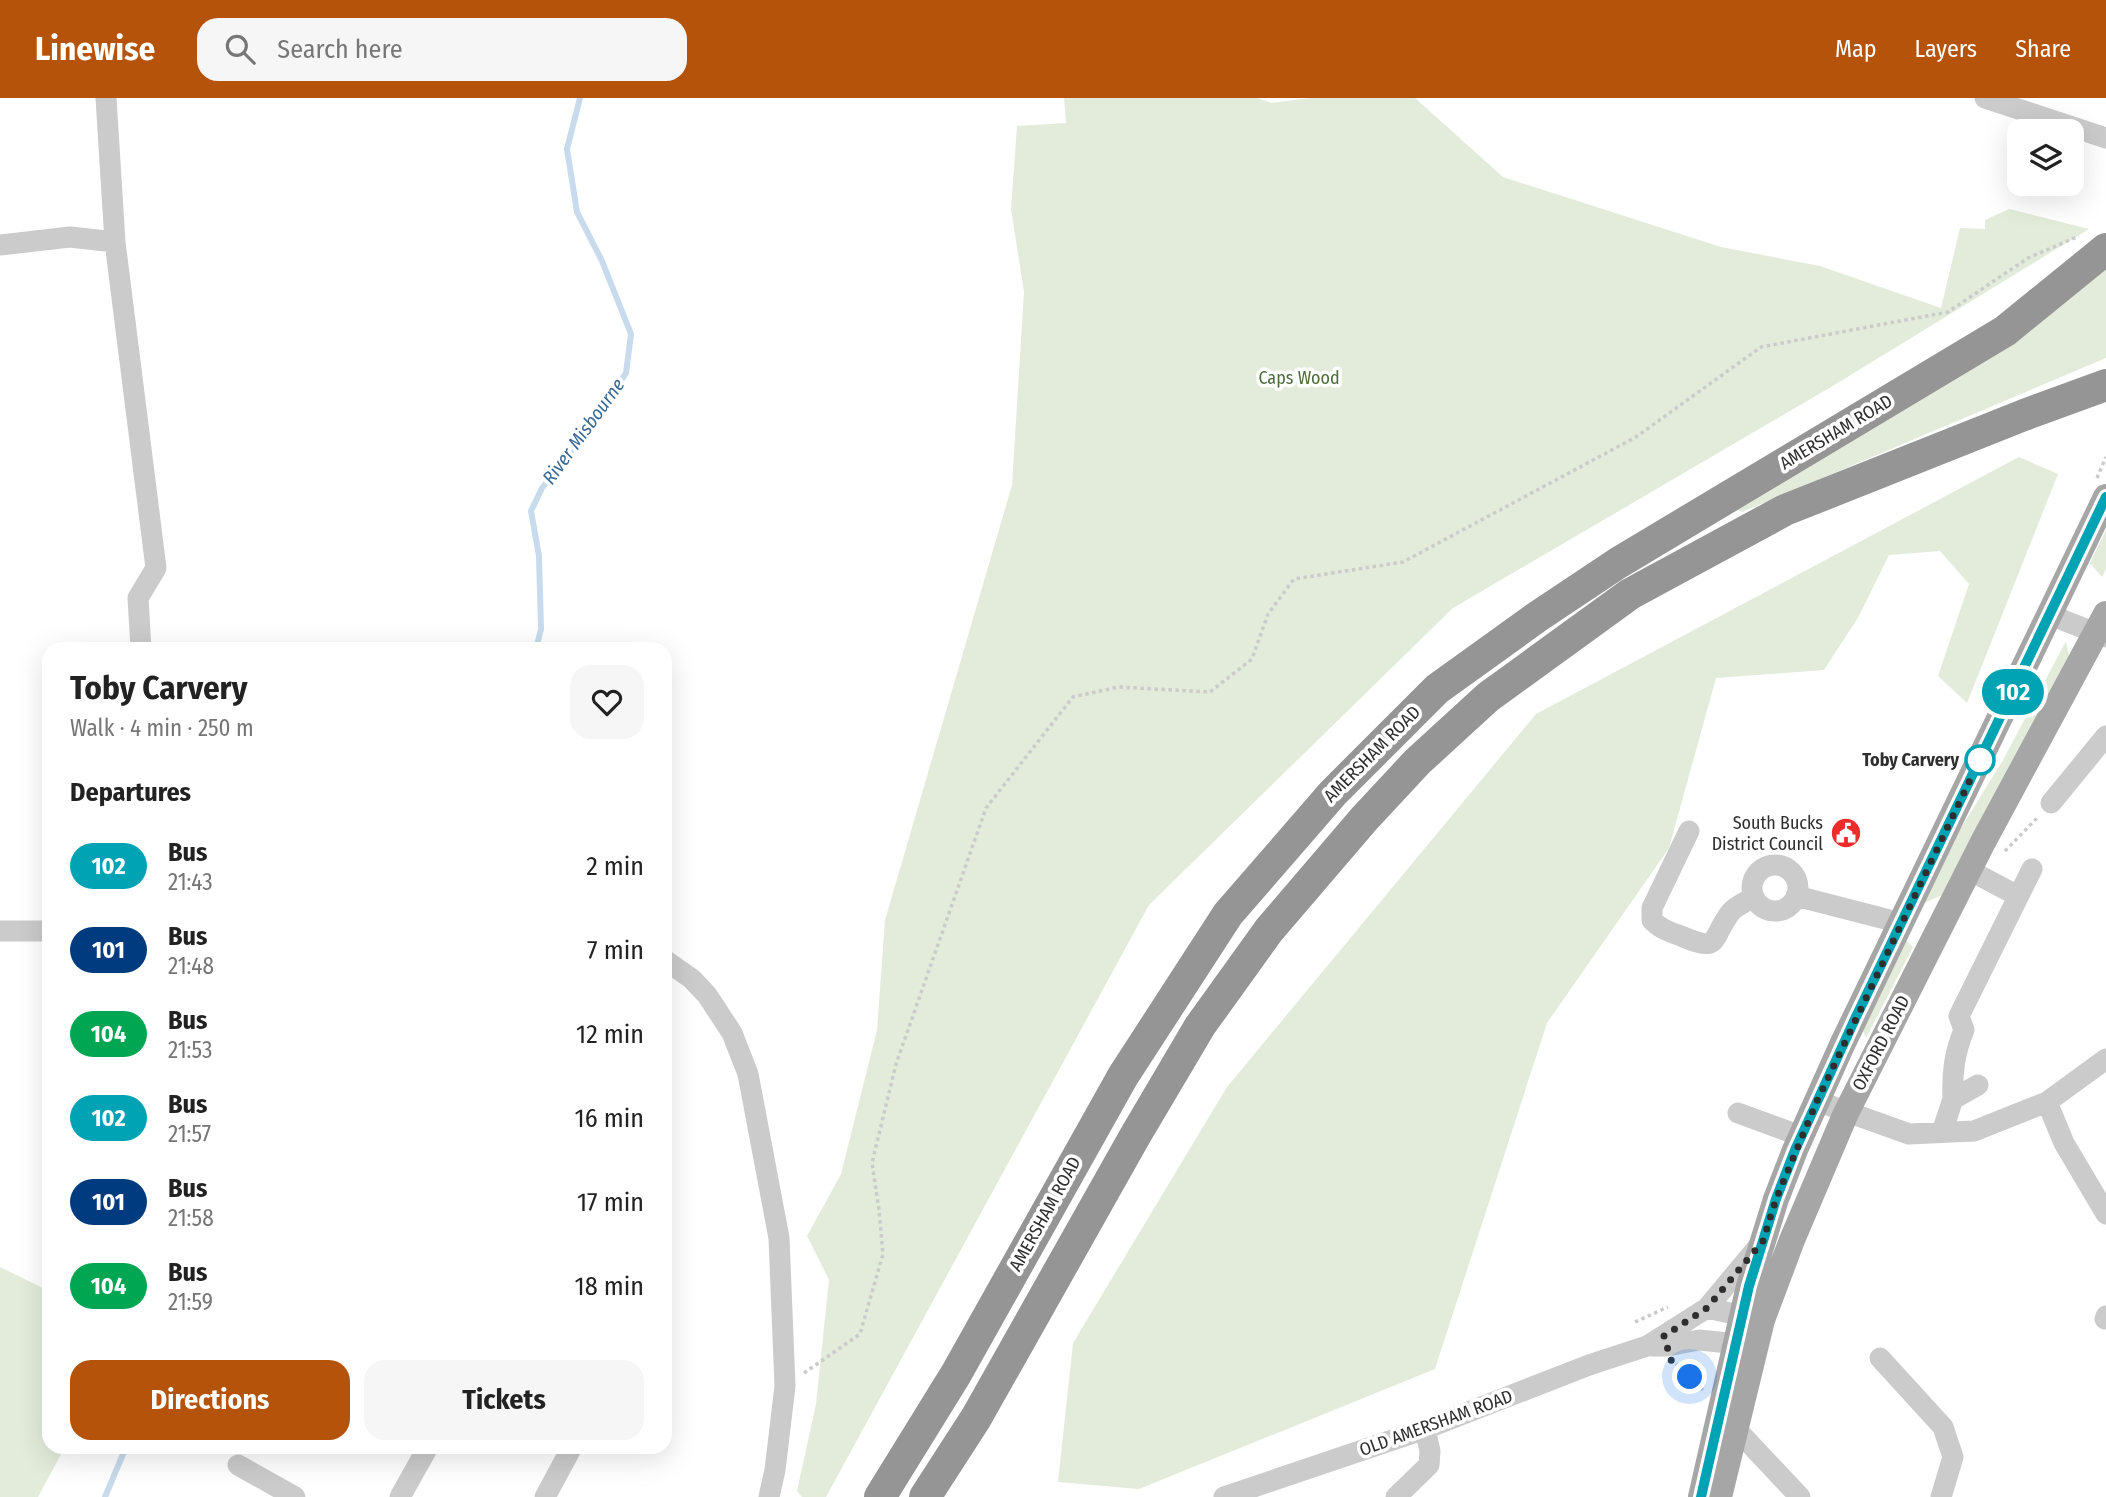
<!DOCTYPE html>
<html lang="en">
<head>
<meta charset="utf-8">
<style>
	body { margin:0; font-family:"Fira Sans Condensed",sans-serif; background:#f6f6f6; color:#222; height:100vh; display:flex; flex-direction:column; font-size:26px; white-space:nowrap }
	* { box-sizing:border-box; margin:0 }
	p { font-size:23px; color:#767676 }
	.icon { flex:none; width:38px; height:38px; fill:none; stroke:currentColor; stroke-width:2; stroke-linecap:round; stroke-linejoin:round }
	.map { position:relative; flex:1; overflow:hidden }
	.details { position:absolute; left:42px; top:544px; width:630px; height:812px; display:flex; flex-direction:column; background:#fff; border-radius:21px; box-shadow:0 7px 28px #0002 }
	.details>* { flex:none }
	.badge { padding:0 14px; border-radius:23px; font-size:24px; line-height:46px }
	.controls { position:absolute; left:2007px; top:21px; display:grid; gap:14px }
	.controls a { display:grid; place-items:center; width:77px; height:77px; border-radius:14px; background:#fff; box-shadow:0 7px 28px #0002; font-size:35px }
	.you { position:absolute; width:35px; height:35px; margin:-18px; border:5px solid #fff; border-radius:50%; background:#1a73e8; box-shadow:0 0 0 10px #1a73e833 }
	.map>.badge { position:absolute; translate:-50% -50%; box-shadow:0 0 0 4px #fff }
	h2 { padding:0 28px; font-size:26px; line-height:63px }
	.round { display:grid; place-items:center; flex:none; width:74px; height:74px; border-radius:21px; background:#f6f6f6 }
	.head { display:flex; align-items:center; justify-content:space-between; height:119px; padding:0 28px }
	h1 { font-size:33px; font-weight:700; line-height:52px }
	.button { display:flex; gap:14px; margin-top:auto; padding:14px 28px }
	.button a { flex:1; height:80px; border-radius:21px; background:#b45309; color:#fff; font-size:28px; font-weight:700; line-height:80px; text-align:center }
	.button a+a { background:#f6f6f6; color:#222 }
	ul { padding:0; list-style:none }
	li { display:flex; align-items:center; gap:21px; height:84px; padding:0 28px }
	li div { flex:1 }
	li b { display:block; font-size:26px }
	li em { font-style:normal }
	li .badge { min-width:77px; font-weight:700; text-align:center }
	header { display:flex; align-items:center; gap:42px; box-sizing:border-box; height:98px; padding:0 35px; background:#b45309; color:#fff }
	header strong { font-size:33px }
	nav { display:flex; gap:38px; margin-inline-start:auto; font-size:24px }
	.search { width:490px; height:63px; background:#f6f6f6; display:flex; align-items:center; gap:18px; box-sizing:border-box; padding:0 24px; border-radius:21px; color:#767676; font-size:26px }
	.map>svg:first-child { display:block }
	.green { fill:#e3ecdb }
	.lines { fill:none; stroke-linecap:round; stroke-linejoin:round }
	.stream { stroke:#c7dbed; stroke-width:6 }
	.path { stroke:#cbcbcb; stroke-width:3.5; stroke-dasharray:3.5 3.5; stroke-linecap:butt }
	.minor { stroke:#cbcbcb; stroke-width:21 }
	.major { stroke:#a6a6a6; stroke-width:26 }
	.highway { stroke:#959595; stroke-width:32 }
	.line-casing { stroke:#fff; stroke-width:16 }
	.line { stroke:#00a3b4; stroke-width:10 }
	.walk { stroke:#2e2e2e; stroke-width:7; stroke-dasharray:0 12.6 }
	.stop-dot { fill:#fff; stroke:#00a3b4; stroke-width:3.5 }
	.labels { text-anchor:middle; stroke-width:7; stroke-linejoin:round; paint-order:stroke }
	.park-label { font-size:18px; fill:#4d6c3a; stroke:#fff }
	.street-label { font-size:18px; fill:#2e2e2e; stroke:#fff }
	.stop-label { font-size:18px; font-weight:bold; fill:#2e2e2e; stroke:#fff; text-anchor:end }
	.poi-label { font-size:18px; fill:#2e2e2e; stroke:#fff; text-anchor:end }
	.water-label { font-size:19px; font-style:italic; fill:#396993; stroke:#fff }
</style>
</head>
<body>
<header>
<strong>Linewise</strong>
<div class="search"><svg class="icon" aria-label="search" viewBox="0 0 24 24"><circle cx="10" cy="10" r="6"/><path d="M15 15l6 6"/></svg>Search here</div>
<nav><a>Map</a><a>Layers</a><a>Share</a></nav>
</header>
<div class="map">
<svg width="2106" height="1399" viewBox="0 0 2106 1399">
	<rect width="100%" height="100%" fill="#fff"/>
	<!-- green -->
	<path class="green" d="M 1064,0 L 1258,0 L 1271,5 L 1310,0 L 1415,0 L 1503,79 L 1721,149 L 1820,168 L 1941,210 L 1960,130 L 1985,131 L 1985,122 L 2009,111 L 2089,131 L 1831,289 L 1453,510 L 1149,807 L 826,1399 L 802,1399 L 797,1393 L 816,1306 L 829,1182 L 807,1138 L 841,1076 L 877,932 L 885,822 L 1012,387 L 1024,194 L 1011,111 L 1017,28 L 1066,25 Z
		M 2106,167 L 2106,260 L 1742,414 L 1728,408 Z
		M 2019,359 L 2058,376 L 1967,605 L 1938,578 L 1969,486 L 1940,453 L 1889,457 L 1859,518 L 1824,572 L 1716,580 L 1669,750 L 1547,925 L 1435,1271 L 1139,1391 L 1058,1384 L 1073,1245 L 1227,989 L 1536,616 Z
		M 2106,432 L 2106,471 L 2102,479 L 2090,465 Z
		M 2066,543 L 2072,571 L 1947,795 L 1924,805 L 1932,777 L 2003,662 Z
		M 1904,840 L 1913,849 L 1866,940 L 1862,931 Z
		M 0,1169 L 49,1193 L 49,1349 L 65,1349 L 38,1399 L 0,1399 Z"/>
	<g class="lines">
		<!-- stream -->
		<path class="stream" d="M 536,551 L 541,531 L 539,458 L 531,413 L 542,390 L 587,333 L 626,275 L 631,236 L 602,163 L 577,114 L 567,51 L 580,0
			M 105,1399 L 126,1349"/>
		<!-- path -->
		<path class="path" d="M 2097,380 L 2106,359
			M 2005,753 L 2038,719
			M 1635,1224 L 1668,1209
			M 1676,1266 L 1703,1292
			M 804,1275 L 860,1236 L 883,1156 L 879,1112 L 872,1065 L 896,966 L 986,710 L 1073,599 L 1118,589 L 1210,594 L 1252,561 L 1268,516 L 1294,481 L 1403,464 L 1636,339 L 1761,249 L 1948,214 L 2028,160 L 2079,138"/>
		<!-- minor -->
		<path class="minor" d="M 106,0 L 115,144 L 156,470 L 138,500 L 141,551
			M 1985,0 L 2106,40
			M 0,147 L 70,139 L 115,144
			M 2050,517 L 2106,539
			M 2051,705 L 2106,638
			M 1689,733 L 1652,810 L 1652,822 C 1660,831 1670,834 1681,838 C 1721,855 1710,842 1730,815 C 1735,808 1746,804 1754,799
			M1752 790a23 23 0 1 1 46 0a23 23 0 1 1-46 0Z
			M 1969,772 L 2018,798
			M 1796,798 L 1901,825
			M 0,833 L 49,833
			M 665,862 L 692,881 L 707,897 L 732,935 L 748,976 L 779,1140 L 785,1288 L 775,1372 L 769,1399
			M 1953,1001 C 1952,976 1954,956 1964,932 L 1959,918 L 2032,771
			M 1817,1003 L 1909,1036 L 1974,1033 L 2047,1004 L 2106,961
			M 2047,1004 L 2064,1045 L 2106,1116
			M 1738,1015 L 1801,1038
			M 1942,1034 L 1953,1001 L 1978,987
			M 1707,1210 L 1757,1150
			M 2105,1221 L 2106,1218
			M 1653,1248 L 1667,1248 L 1699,1242 L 1749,1247
			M 1880,1260 L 1943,1329 L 1953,1359 L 1941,1399
			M 1736,1331 L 1800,1399
			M 238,1367 L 295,1399
			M 400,1399 L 428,1349
			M 545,1399 L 572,1349
			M 1224,1399 L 1425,1331 L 1589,1267 L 1647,1248 L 1707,1210 L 1757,1221
			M 1396,1399 L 1429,1367 L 1430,1353 L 1425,1331"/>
		<!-- major -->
		<path class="major" d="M 1701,1399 L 1749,1188 L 1776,1101 L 1795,1052 L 1842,947 L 2106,399
			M 1719,1399 L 1762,1222 L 1792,1142 L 1846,1015 L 1983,744 L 2106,516"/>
		<!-- highway -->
		<path class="highway" d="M 880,1399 L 956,1276 L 1123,978 L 1228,816 L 1333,695 L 1437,591 L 1537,519 L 1618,465 L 2005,233 L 2106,151
			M 925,1399 L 976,1320 L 1135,1038 L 1200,928 L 1269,832 L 1364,721 L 1417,664 L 1488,599 L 1630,496 L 1785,412 L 2024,317 L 2106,287"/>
	</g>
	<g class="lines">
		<!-- line casing -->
		<g class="line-casing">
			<path id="line" d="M 1701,1399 L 1749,1188 L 1776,1101 L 1795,1052 L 1854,923 L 2106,399"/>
		</g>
		<!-- line -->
		<use href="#line" class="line"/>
		<!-- walk -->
		<path class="walk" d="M 1690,1279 L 1671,1262 L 1664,1238 L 1707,1210 L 1763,1143 L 1776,1101 L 1817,1003 L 1981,659 L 1980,662"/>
	</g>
	<!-- icons -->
	<defs>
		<g id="civic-disc" transform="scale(1.575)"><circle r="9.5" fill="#eb2c2a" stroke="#fff"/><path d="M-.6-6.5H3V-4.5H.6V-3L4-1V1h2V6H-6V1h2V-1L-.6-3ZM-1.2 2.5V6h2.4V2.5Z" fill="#fff"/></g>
	</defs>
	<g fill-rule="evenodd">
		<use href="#civic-disc" x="1846" y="735"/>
	</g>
	<!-- markers -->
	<circle class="stop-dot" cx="1980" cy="662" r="14"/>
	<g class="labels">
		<!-- park labels -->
		<g class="park-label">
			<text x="1299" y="286">Caps Wood</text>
		</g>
		<!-- street labels -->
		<g class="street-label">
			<text transform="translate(1836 334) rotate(-31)" y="6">AMERSHAM ROAD</text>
			<text transform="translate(1372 656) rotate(-45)" y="6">AMERSHAM ROAD</text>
			<text transform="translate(1881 945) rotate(-63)" y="6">OXFORD ROAD</text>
			<text transform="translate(1045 1116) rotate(-61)" y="6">AMERSHAM ROAD</text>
			<text transform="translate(1436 1325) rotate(-20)" y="6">OLD AMERSHAM ROAD</text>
		</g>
		<!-- stop labels -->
		<g class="stop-label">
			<text x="1959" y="668">Toby Carvery</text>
		</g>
		<!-- poi labels -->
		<g class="poi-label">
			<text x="1823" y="731">South Bucks<tspan x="1823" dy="21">District Council</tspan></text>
		</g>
		<!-- water labels -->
		<g class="water-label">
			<text transform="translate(583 333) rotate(-54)" y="7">River Misbourne</text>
		</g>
	</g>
</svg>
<div class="controls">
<a><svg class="icon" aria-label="layers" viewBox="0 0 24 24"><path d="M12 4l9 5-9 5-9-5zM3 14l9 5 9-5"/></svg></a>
</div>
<div class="you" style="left:1690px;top:1279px"></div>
<b class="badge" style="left:2013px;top:594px;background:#00a3b4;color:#fff">102</b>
<section class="details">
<div class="head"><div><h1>Toby Carvery</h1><p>Walk · 4 min · 250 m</p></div><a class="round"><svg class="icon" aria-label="heart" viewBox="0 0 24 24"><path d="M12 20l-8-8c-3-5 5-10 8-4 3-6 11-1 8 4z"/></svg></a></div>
<h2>Departures</h2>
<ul>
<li><span class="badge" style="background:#00a3b4;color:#fff">102</span><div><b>Bus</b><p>21:43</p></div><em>2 min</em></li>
<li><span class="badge" style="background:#003b80;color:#fff">101</span><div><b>Bus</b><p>21:48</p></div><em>7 min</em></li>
<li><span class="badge" style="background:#00a651;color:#fff">104</span><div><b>Bus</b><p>21:53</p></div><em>12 min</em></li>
<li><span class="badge" style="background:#00a3b4;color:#fff">102</span><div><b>Bus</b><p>21:57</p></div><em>16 min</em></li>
<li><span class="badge" style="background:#003b80;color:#fff">101</span><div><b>Bus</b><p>21:58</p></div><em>17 min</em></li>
<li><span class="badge" style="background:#00a651;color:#fff">104</span><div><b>Bus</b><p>21:59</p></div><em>18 min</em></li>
</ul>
<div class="button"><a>Directions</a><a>Tickets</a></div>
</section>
</div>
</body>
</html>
